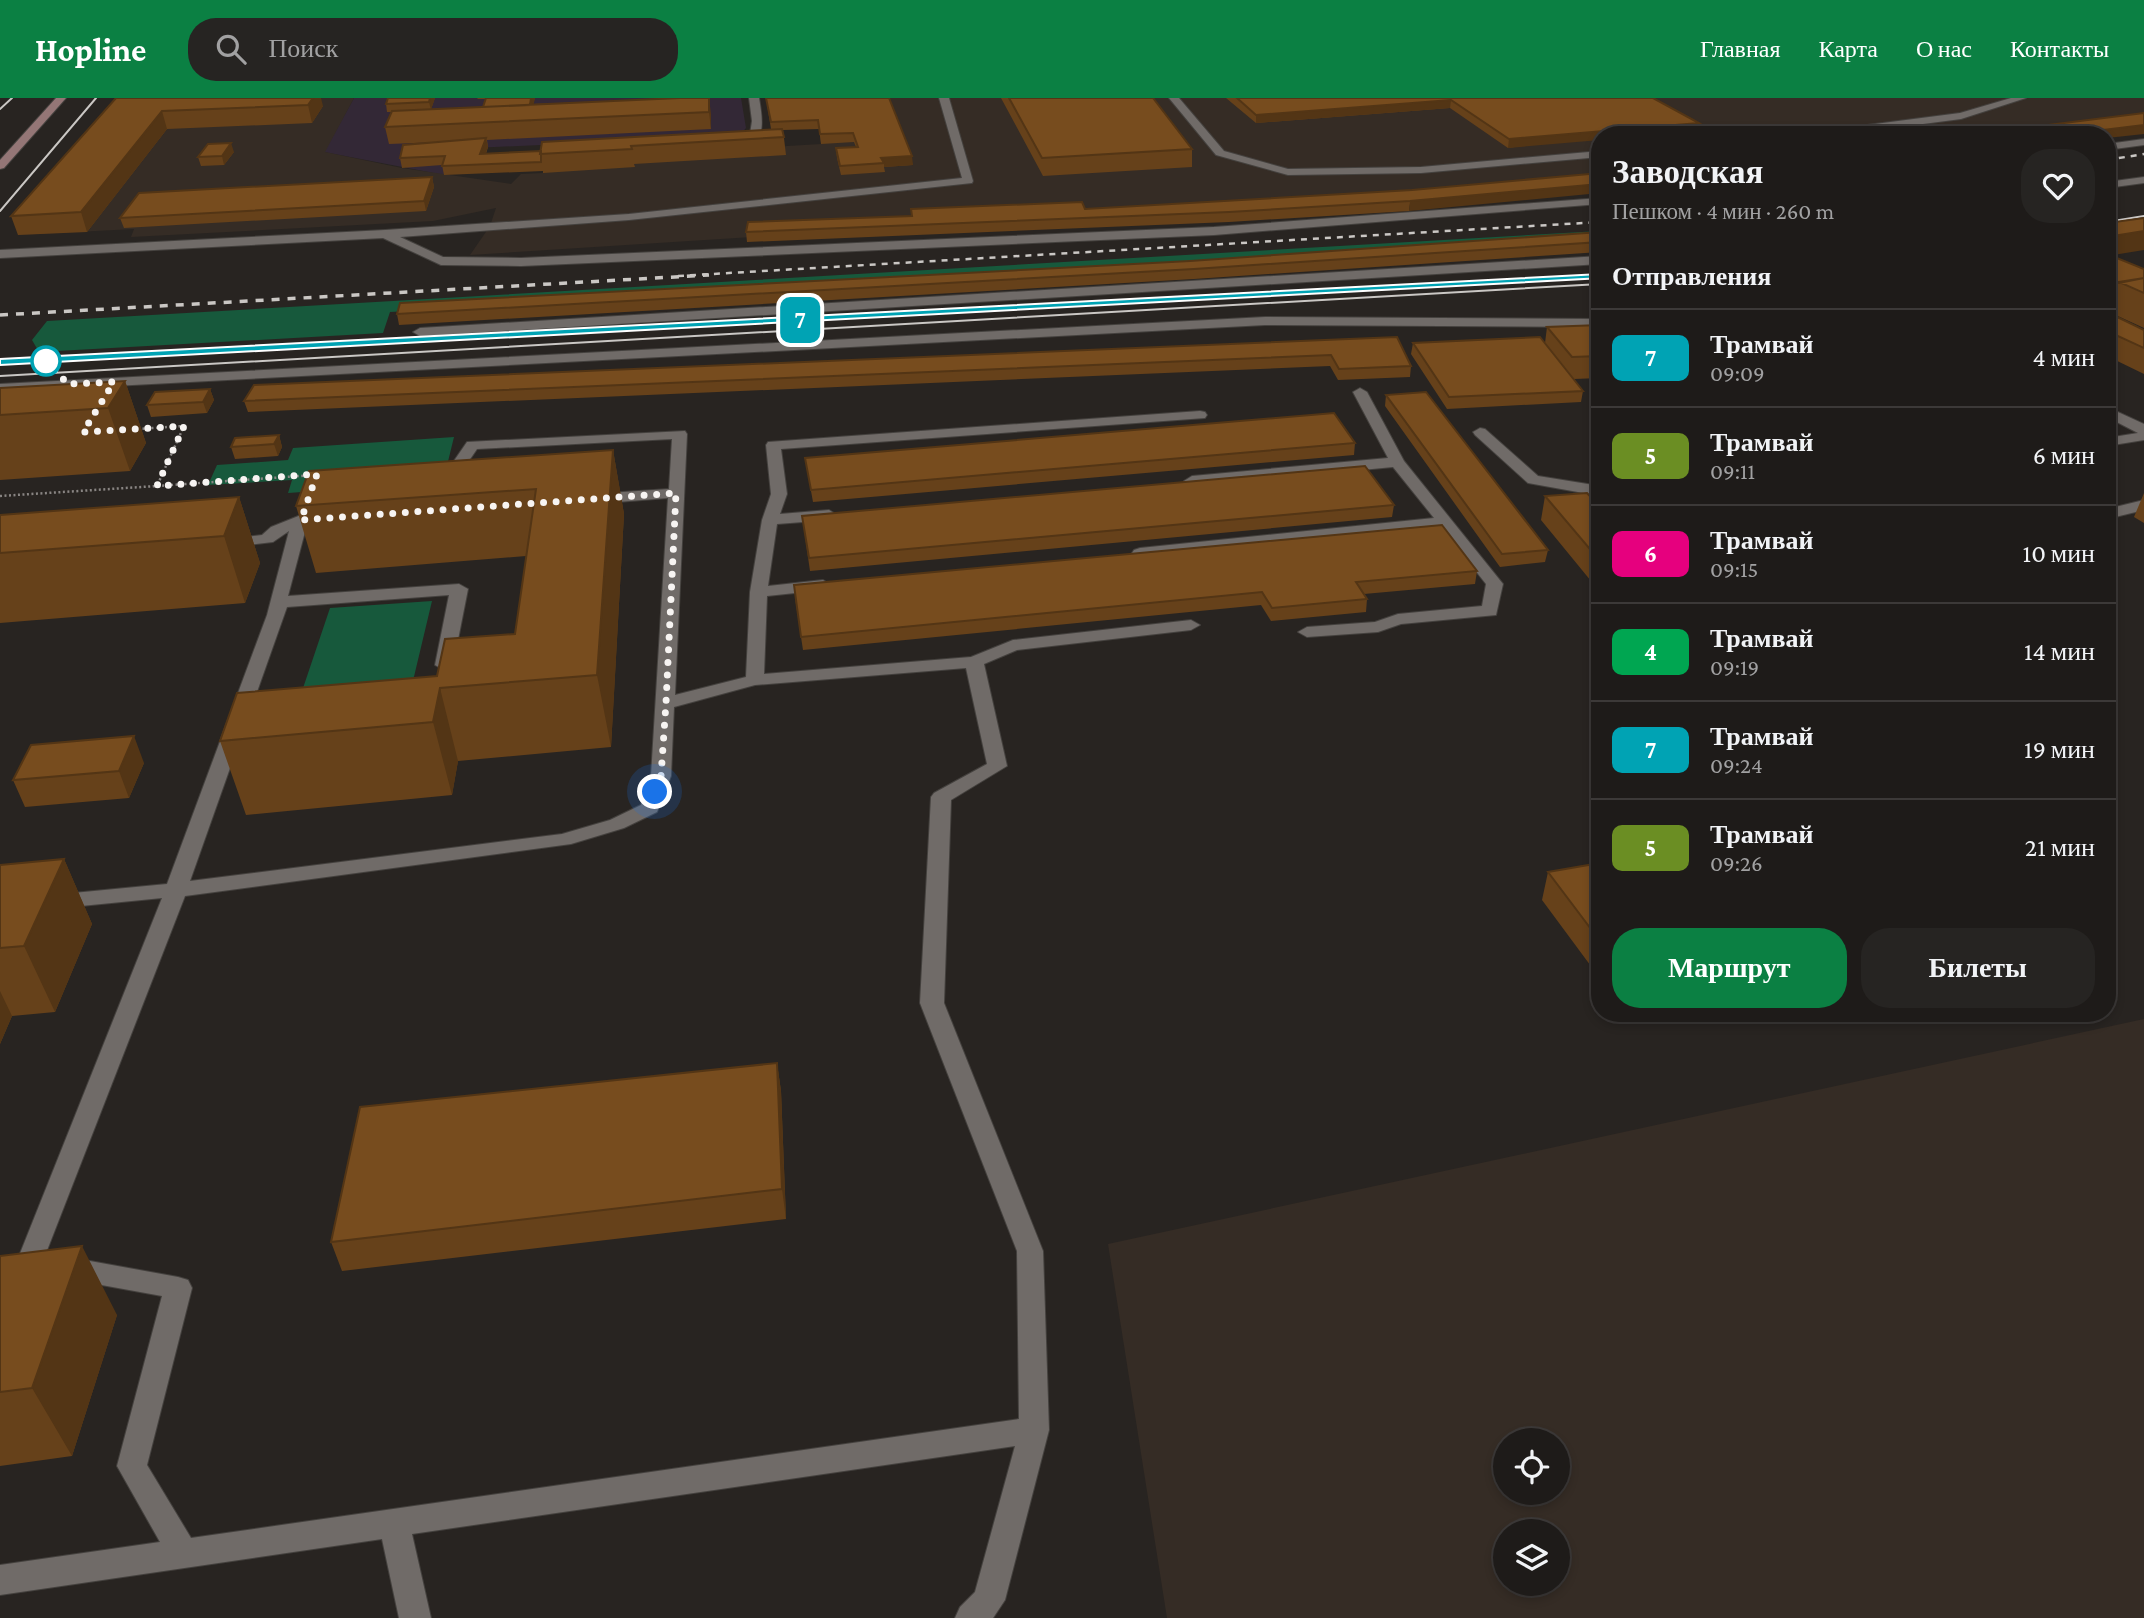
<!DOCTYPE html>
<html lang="ru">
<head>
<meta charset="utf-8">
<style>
	body { margin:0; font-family:"Crimson Pro",serif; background:#262422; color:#f1f3f6; height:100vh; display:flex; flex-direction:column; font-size:26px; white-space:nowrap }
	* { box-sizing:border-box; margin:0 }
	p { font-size:23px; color:#a1a1a2 }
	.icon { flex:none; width:38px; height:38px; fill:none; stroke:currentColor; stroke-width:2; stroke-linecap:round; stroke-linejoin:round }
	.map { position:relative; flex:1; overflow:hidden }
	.drawer { position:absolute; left:1591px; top:28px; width:525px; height:896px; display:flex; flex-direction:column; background:#1e1b19; border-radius:28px; box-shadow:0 4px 10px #0003,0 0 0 2px #3c3938 }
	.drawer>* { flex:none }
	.badge { padding:0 14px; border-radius:10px; font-size:24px; line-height:46px }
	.buttons { position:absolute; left:1493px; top:1330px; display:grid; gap:14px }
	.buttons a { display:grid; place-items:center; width:77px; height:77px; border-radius:50%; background:#1e1b19; box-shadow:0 4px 10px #0003,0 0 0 2px #3c3938; font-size:35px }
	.you { position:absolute; width:35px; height:35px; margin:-18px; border:5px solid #fff; border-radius:50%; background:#1a73e8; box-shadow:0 0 0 10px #1a73e833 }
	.map>.badge { position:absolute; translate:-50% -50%; box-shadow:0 0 0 4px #fff }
	h2 { padding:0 21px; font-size:26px; line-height:63px }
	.round { display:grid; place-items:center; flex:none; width:74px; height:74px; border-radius:28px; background:#262422 }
	.overview { display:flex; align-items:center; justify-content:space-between; height:119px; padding:0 21px }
	h1 { font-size:33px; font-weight:700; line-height:52px }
	.cta { display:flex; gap:14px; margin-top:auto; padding:14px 21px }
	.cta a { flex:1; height:80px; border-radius:28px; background:#0b8043; color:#fff; font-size:28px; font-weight:700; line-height:80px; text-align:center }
	.cta a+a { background:#262422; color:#f1f3f6 }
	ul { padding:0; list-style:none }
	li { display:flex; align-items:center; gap:21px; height:98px; padding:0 21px; border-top:2px solid #3c3938 }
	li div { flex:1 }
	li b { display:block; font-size:26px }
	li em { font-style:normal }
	li .badge { min-width:77px; font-weight:700; text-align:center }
	header { display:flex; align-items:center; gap:42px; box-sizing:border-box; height:98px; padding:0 35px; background:#0b8043; color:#fff }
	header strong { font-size:33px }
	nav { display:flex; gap:38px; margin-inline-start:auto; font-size:24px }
	.search { width:490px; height:63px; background:#262422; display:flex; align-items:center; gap:18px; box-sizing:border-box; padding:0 24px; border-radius:28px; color:#a1a1a2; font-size:26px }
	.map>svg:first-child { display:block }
	.commercial { fill:#332836 }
	.built { fill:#352c25; fill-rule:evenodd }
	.green { fill:#17593c }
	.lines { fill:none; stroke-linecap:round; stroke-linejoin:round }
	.lane-casing { stroke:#44413e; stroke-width:2 }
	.secondary-casing { stroke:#44413e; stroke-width:2 }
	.path { stroke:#898583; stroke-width:2.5; stroke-dasharray:2 2.5; stroke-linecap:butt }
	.lane { fill:#706b68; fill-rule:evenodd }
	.secondary { fill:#947676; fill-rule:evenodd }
	.tram { stroke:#cac7c4; stroke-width:2 }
	.rail-far1 { stroke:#cac7c4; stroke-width:2.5; stroke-dasharray:6 6; stroke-linecap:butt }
	.rail { stroke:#cac7c4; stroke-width:3.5; stroke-dasharray:8 8; stroke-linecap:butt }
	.wall { fill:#66411a }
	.shaded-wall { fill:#533515 }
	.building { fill:#774c1e; stroke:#533515; stroke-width:2 }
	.line { fill:#00a3b4; stroke:#fff; stroke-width:2 }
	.walk { stroke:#f7f4f2; stroke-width:7; stroke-dasharray:0 12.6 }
	.stop-dot { fill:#fff; stroke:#00a3b4; stroke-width:3.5 }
</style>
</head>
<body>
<header>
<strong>Hopline</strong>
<div class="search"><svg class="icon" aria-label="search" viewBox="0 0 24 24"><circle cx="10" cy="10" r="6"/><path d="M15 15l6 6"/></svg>Поиск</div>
<nav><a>Главная</a><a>Карта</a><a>О нас</a><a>Контакты</a></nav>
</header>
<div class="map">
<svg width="2144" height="1520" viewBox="0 0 2144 1520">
	<rect width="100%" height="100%" fill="#282421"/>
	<!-- commercial -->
	<path class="commercial" d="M 354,0 L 741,0 L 746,30 L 739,38 L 452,51 L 444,77 L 324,54 Z"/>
	<!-- built -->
	<path class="built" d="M 148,0 L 354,0 L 325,54 L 402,70 L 511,86 L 521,76 L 543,75 L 545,62 L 821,46 L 819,31 L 810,8 L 853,0 L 2144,0 L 2144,24 L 2043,37 L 1600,37 L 1599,85 L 470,157 L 490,128 L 496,110 L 433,123 L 131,139 L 134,131 L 18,137 Z
		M 2144,921 L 2144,1520 L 1167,1520 L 1108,1146 ZM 1558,1342 L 1558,1395 L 1505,1395 L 1505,1342 ZM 1558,1433 L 1558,1486 L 1505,1486 L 1505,1433 Z"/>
	<!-- green -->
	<path class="green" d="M 1599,133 L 1599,141 L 1187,171 L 390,214 L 383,235 L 39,254 L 32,242 L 47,223 Z
		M 454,339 L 443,384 L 288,395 L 292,382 L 208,387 L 217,367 L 288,362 L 293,350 Z
		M 432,503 L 412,587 L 301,596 L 330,510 Z"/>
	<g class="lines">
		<!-- lane casing -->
		<g class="lane-casing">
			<path id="lane" d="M 749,0 L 759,0 C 763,23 768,52 733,49 L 733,45 L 743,43 L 750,36 L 752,23 Z
				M 939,0 L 949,0 L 973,83 L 972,85 L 629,122 L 400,139 L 443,159 L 521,160 L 1214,129 L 1600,100 L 1600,106 L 1214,137 L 521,168 L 441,167 L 383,140 L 0,160 L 0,152 L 385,132 L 629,116 L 962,80 Z
				M 1169,0 L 1179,0 L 1224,53 L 1288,71 L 1421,69 L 1600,53 L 1600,59 L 1421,75 L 1288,77 L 1216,57 Z
				M 2011,0 L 2026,0 L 1961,21 L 1839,37 L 1808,37 L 1813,34 L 1960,15 Z
				M 2144,41 L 2144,47 L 2107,52 L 2107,46 Z
				M 2144,79 L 2144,85 L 2107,90 L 2107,84 Z
				M 1600,158 L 1600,166 L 420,238 L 413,234 L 420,230 Z
				M 1265,219 L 1600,221 L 1600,229 L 1265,227 L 0,294 L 0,286 Z
				M 1360,290 L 1367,294 L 1404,363 L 1503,486 L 1496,517 L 1401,526 L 1378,534 L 1307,539 L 1298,534 L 1307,529 L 1375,524 L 1398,516 L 1482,508 L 1486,486 L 1441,429 L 1134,458 L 1132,455 L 1134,452 L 1140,450 L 1434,420 L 1393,369 L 1192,388 L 1184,383 L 1192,378 L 1388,360 L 1353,294 Z
				M 2107,309 L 2144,326 L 2144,342 L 2107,348 L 2107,340 L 2138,335 L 2107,319 Z
				M 1200,313 L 1205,314 L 1207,317 L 1205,320 L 781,351 L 787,396 L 780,416 L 829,412 L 837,417 L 829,422 L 777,426 L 768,488 L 823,482 L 831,487 L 823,492 L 767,498 L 764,576 L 971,559 L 1013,542 L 1191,522 L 1200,527 L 1191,532 L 1017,552 L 984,566 L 1007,668 L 951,702 L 944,905 L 1043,1153 L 1049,1332 L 1005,1502 L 993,1520 L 955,1520 L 960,1509 L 975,1494 L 1015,1348 L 412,1436 L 431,1520 L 399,1520 L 382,1441 L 0,1497 L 0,1467 L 160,1444 L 117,1368 L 162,1198 L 30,1174 L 20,1171 L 17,1163 L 162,800 L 0,816 L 0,802 L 167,786 L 267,517 L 289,433 L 273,444 L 224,450 L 218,448 L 216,445 L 218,442 L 262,437 L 271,429 L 301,417 L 335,417 L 337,420 L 335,423 L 307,426 L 288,498 L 459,486 L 468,491 L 453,567 L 444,572 L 435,567 L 449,497 L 287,509 L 190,783 L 562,736 L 610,722 L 641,707 L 651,678 L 668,400 L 592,406 L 584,401 L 592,396 L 669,391 L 672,341 L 477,351 L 451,389 L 441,389 L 438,386 L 467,344 L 685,333 L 687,336 L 675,597 L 746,579 L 750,494 L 762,422 L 771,396 L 766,347 L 768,344 ZM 966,570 L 987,666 L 934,695 L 931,699 L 920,905 L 1017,1153 L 1019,1321 L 191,1440 L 147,1367 L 192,1190 L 188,1182 L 178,1179 L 46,1155 L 185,798 L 571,746 L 624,730 L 657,714 L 671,678 L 674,609 L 755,587 Z
				M 1480,330 L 1485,331 L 1538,378 L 1600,388 L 1600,398 L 1528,385 L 1475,337 L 1473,334 Z
				M 2144,402 L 2144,412 L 2107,421 L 2107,411 Z"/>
		</g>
		<!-- secondary casing -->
		<g class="secondary-casing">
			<path id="secondary" d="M 56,0 L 66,0 L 4,70 L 0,71 L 0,62 Z"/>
		</g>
		<!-- path -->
		<path class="path" d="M 138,331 L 184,328 L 157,388 L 314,377
			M 0,398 L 157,388"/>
		<!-- lane -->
		<use href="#lane" class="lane"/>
		<!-- secondary -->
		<use href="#secondary" class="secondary"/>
		<!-- tram -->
		<path class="tram" d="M 0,11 L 12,0
			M 0,113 L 96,0
			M 2107,124 L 2144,118
			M 0,264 L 708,227
			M 0,278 L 1600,186"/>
		<!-- rail-far1 -->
		<path class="rail-far1" d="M 2107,62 L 2144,56
			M 678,178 L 1600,124"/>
		<!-- rail -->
		<path class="rail" d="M 0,217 L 709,177"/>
	</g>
	<!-- wall -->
	<path class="wall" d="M 116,0 L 323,8 L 312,25 L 167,31 L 87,134 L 18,137 L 11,118 Z
		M 435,0 L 431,11 L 483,9 L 486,1 L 478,1 L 477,0 L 535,0 L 533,6 L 709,0 L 711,31 L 487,42 L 488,49 L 486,56 L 541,53 L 771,31 L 766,0 L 889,0 L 913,67 L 884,69 L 885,74 L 841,77 L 837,60 L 836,50 L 856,49 L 854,44 L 821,46 L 819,31 L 783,32 L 786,57 L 634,66 L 635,69 L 543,75 L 543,73 L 444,77 L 442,67 L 402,70 L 400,60 L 440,44 L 389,46 L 385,29 L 392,14 L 387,14 L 386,6 Z
		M 1001,0 L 1153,0 L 1192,51 L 1192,69 L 1043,78 Z
		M 1226,0 L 1653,0 L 1699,25 L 1697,34 L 1666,37 L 1600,37 L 1508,50 L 1450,10 L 1256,25 Z
		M 234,54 L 224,67 L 201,68 L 198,59 Z
		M 432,79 L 434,89 L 426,113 L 124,130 L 120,120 Z
		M 1412,92 L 1409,113 L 1229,124 L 747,144 L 746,134 L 911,118 L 911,111 L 1085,111 Z
		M 2107,125 L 2109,157 L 2144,171 L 2144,230 L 2109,214 L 2112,205 L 2107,203 Z
		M 1600,134 L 1600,154 L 1194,181 L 399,227 L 397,216 L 1190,163 Z
		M 2107,214 L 2144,232 L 2144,276 L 2107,258 Z
		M 1600,227 L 1600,280 L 1574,281 L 1583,293 L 1581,304 L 1447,311 L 1411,256 L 1413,245 L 1545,245 L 1547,229 Z
		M 1397,239 L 1411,268 L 1410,279 L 1338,282 L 1330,268 L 248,314 L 244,303 Z
		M 125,283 L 146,345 L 130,373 L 0,382 L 0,290 Z
		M 210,291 L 214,302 L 207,315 L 151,319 L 147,307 Z
		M 1386,297 L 1548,452 L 1545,464 L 1500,469 L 1385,308 Z
		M 279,337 L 282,349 L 278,358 L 235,361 L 231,349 Z
		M 1355,345 L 1354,357 L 813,404 L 805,360 Z
		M 613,352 L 624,416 L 611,649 L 458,663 L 452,697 L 246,717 L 220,643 L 437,578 L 515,536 L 526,458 L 316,475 L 296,408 Z
		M 2144,395 L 2144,425 L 2134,419 Z
		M 1545,398 L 1600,409 L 1600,494 L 1541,422 Z
		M 239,399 L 260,465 L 245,505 L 0,525 L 0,417 Z
		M 1394,407 L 1392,419 L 810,473 L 802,418 Z
		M 1477,473 L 1475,486 L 1364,496 L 1367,501 L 1366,514 L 1271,523 L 1261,507 L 803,552 L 795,500 Z
		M 144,665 L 129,700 L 25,709 L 13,682 Z
		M 64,761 L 92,826 L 55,914 L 12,918 L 0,946 L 0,767 Z
		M 1600,765 L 1600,874 L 1596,875 L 1542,802 L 1548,774 Z
		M 777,965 L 781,993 L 786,1121 L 342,1173 L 331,1144 Z
		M 0,1158 L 117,1217 L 72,1358 L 0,1368 Z"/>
	<!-- shaded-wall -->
	<path class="shaded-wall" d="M 313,0 L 321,0 L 323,8 L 312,25 L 308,7 Z
		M 430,0 L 435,0 L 431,12 L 429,4 Z
		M 531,0 L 535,0 L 530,24 L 528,15 Z
		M 709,0 L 711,16 L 711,31 L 709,14 Z
		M 1451,2 L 1450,10 L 1256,25 L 1256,17 Z
		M 162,13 L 167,31 L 87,134 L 81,114 Z
		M 1699,25 L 1697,34 L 1666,37 L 1600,37 L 1600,42 L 1508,50 L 1509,41 Z
		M 2144,27 L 2144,36 L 2107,40 L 2107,37 L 2062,37 Z
		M 486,40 L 488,49 L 482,65 L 480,56 Z
		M 231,45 L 234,54 L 224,67 L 222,58 Z
		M 912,58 L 913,67 L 884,69 L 884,65 L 881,60 Z
		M 432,79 L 434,89 L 426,113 L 424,103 Z
		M 1600,86 L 1600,95 L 1409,113 L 1410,103 Z
		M 2144,133 L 2144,152 L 2107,158 L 2107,139 Z
		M 125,283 L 146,345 L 130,373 L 108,310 Z
		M 210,291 L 214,302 L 207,315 L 203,304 Z
		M 279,337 L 282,349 L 278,358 L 274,346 Z
		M 613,352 L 624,416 L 611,649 L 597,577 Z
		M 239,399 L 260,465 L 245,505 L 224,438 Z
		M 440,590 L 458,663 L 452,697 L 433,624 Z
		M 134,638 L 144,665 L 129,700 L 119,673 Z
		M 64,761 L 92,826 L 55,914 L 24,848 Z
		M 1600,859 L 1600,874 L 1596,875 Z
		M 0,893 L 12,918 L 0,946 Z
		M 777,965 L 781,993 L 786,1121 L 782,1091 Z
		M 82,1148 L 117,1217 L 72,1358 L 32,1290 Z"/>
	<!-- building -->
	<path class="building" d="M 116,0 L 313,0 L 308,7 L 162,13 L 81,114 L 11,118 Z
		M 388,0 L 430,0 L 429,4 L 386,6 Z
		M 486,0 L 531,0 L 530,7 L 483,9 Z
		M 680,0 L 709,0 L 709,14 L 385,29 L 392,13 Z
		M 766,0 L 889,0 L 912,58 L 881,60 L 884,65 L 840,68 L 836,50 L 858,49 L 853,35 L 820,36 L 818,22 L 771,24 Z
		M 1009,0 L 1153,0 L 1192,51 L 1042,60 Z
		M 1237,0 L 1653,0 L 1699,25 L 1509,41 L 1451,2 L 1256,17 Z
		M 2144,15 L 2144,27 L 2062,37 L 1967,37 Z
		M 782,31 L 784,39 L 631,48 L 632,51 L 540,56 L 542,44 Z
		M 486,40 L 480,56 L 541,53 L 541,64 L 442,68 L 445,58 L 400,60 L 403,47 Z
		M 231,45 L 222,58 L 198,59 L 208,46 Z
		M 1600,75 L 1600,86 L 1410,103 L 1229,114 L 746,134 L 748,124 L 912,118 L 911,111 L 1082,104 L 1085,111 L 1412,92 Z
		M 432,79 L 424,103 L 120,120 L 139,95 Z
		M 2144,120 L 2144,133 L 2107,139 L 2107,125 Z
		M 1600,134 L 1600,144 L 1194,171 L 397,216 L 400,205 L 1190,163 Z
		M 2107,156 L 2144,171 L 2144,180 L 2119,185 L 2107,180 Z
		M 2144,180 L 2144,195 L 2119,184 Z
		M 2107,214 L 2144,232 L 2144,250 L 2107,233 Z
		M 1600,227 L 1600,258 L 1572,259 L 1547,229 Z
		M 1397,239 L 1411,268 L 1339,271 L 1331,257 L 244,303 L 254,287 Z
		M 1540,239 L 1583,293 L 1449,299 L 1413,245 Z
		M 125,283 L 108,310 L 0,317 L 0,290 Z
		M 210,291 L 203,304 L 147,307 L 155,294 Z
		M 1426,294 L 1548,452 L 1502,456 L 1386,297 Z
		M 1334,315 L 1355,345 L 811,392 L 805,360 Z
		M 279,337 L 274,346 L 231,349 L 235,340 Z
		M 613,352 L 597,577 L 440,590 L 433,624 L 220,643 L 237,595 L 437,578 L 445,541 L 515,536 L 536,391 L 296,408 L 309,373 Z
		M 1365,368 L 1394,407 L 809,460 L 802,418 Z
		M 1587,395 L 1600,409 L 1600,463 L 1545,398 Z
		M 239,399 L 224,438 L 0,455 L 0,417 Z
		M 1442,427 L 1477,473 L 1356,484 L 1367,501 L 1272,510 L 1262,494 L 801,539 L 794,487 Z
		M 134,638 L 119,673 L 13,682 L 31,647 Z
		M 64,761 L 24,848 L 0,850 L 0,767 Z
		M 1600,765 L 1600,843 L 1548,774 Z
		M 777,965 L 782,1091 L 331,1144 L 360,1009 Z
		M 82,1148 L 32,1290 L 0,1294 L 0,1158 Z"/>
	<!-- line -->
	<path class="line" d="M 1600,176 L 1602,180 L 0,267 L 0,261 Z"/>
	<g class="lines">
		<!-- walk -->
		<path class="walk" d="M 46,263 L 68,286 L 114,284 L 83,334 L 184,328 L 157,388 L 317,376 L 301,422 L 676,395 L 666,605 L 661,678 L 655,694"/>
	</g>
	<!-- markers -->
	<circle class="stop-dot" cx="46" cy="263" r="14"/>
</svg>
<div class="buttons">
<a><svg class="icon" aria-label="locate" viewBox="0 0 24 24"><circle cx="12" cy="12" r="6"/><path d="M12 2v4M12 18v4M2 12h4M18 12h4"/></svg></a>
<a><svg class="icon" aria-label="layers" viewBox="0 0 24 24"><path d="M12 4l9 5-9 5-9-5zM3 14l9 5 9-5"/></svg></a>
</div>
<div class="you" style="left:655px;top:694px"></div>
<b class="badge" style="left:800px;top:222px;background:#00a3b4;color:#fff">7</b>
<section class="drawer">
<div class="overview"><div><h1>Заводская</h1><p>Пешком · 4 мин · 260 m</p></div><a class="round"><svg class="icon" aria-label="heart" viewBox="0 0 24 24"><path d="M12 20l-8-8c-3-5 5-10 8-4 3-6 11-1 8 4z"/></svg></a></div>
<h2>Отправления</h2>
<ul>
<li><span class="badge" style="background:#00a3b4;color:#fff">7</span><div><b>Трамвай</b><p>09:09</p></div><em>4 мин</em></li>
<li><span class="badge" style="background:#6b8e23;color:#fff">5</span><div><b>Трамвай</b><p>09:11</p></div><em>6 мин</em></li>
<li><span class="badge" style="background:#e6007e;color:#fff">6</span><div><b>Трамвай</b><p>09:15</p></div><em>10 мин</em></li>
<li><span class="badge" style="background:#00a651;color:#fff">4</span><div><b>Трамвай</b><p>09:19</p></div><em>14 мин</em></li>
<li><span class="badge" style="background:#00a3b4;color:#fff">7</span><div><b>Трамвай</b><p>09:24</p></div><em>19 мин</em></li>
<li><span class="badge" style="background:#6b8e23;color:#fff">5</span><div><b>Трамвай</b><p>09:26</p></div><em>21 мин</em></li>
</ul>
<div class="cta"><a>Маршрут</a><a>Билеты</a></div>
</section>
</div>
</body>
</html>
